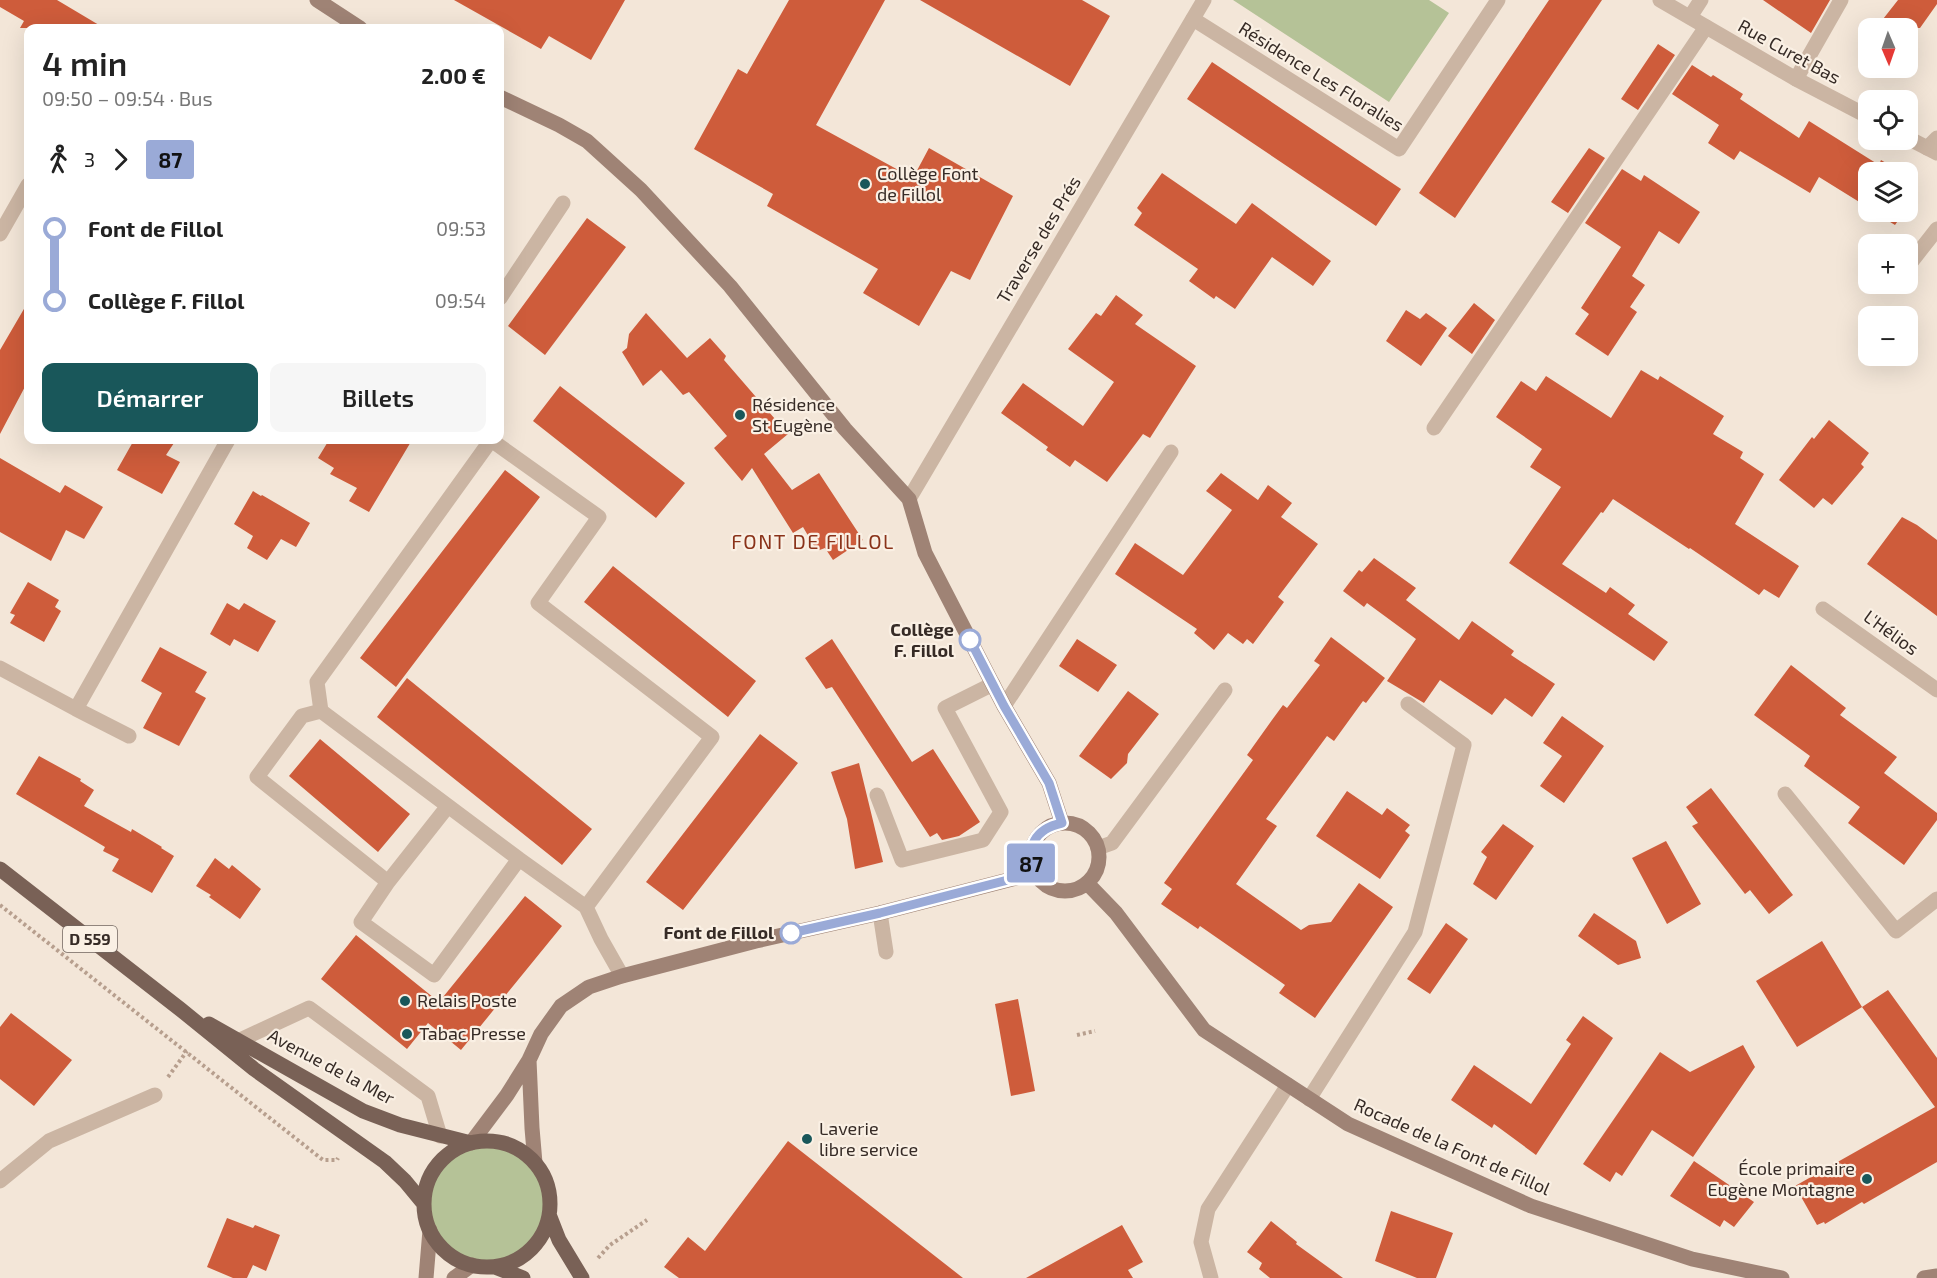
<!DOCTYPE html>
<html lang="fr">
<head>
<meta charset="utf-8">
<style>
	body { margin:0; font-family:"Exo 2",sans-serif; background:#f6f6f6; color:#222; height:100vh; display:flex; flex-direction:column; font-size:22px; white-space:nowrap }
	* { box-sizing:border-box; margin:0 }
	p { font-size:20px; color:#767676 }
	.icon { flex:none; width:33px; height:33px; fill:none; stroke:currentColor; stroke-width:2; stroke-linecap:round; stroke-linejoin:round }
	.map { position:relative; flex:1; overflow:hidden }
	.drawer { position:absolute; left:24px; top:24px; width:480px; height:420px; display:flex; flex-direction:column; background:#fff; border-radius:12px; box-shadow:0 6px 24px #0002 }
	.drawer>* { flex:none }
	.badge { padding:0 12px; border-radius:4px; font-size:21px; line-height:39px }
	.needle { width:39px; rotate:178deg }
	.fabs { position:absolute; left:1858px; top:18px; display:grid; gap:12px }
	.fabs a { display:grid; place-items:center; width:60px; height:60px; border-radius:12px; background:#fff; box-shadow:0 6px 24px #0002; font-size:30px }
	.map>.badge { position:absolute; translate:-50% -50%; box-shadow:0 0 0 3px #fff }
	.legs { display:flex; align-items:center; gap:9px; height:66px; padding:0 18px; font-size:20px }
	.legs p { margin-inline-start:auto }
	.headline { display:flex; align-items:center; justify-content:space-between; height:102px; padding:0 18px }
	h1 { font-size:33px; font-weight:600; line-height:45px }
	.action { display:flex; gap:12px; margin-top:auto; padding:12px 18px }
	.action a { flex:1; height:69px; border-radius:12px; background:#19575a; color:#fff; font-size:24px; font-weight:600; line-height:69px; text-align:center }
	.action a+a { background:#f6f6f6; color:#222 }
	ul { padding:0 18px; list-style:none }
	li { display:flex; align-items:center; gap:21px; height:72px; font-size:22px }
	li i { display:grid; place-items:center; width:9px; height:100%; margin:0 8px; background:currentColor }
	li i::after { content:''; width:15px; height:15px; margin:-8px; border:4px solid; border-radius:50%; background:#fff }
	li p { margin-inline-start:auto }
	li:first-child i { background:linear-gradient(#0000 50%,currentColor 0) }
	li:last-child i { background:linear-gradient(currentColor 50%,#0000 0) }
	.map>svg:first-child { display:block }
	.green { fill:#b5c297 }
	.building { fill:#ce5c3b }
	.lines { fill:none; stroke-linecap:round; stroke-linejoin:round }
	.path { stroke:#b79f8e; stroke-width:4; stroke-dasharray:3 3; stroke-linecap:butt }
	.lane { stroke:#cbb5a3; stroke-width:15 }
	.street { stroke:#cbb5a3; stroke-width:15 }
	.secondary { stroke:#9f8375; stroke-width:15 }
	.primary { stroke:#796156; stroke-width:15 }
	.line-1-casing { stroke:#fff; stroke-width:14 }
	.line-1 { stroke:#9aaad7; stroke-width:9 }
	.poi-dot { fill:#19575a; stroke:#faf0e4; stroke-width:2 }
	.stop-1-dot { fill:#fff; stroke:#9aaad7; stroke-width:3 }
	.labels { text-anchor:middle; stroke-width:4.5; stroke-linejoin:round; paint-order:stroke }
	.shield { fill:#faf0e4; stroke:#71665f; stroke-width:1.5 }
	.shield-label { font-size:16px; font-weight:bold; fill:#362b26 }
	.street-label { font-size:18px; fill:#362b26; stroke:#faf0e4 }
	.poi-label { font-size:18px; fill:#362b26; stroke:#faf0e4; text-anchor:start }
	.stop-label { font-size:18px; font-weight:bold; fill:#362b26; stroke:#faf0e4; text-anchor:end }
	.neighbourhood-label { font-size:20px; letter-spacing:1.5px; fill:#8a331a; stroke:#faf0e4 }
</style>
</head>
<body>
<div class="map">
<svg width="1937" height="1278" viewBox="0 0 1937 1278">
	<rect width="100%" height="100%" fill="#f3e6d8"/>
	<!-- green -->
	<path class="green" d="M 1233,0 L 1429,0 L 1449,13 L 1389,102 Z
		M424 1204a63 63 0 1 1 126 0a63 63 0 1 1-126 0Z"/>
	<!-- building -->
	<path class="building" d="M 0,0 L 57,0 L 104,28 L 20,28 L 24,21 L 0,7 Z
		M 454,0 L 625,0 L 591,60 L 549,36 L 541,49 Z
		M 789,0 L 885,0 L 816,125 L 913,178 L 929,148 L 1013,196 L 970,280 L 951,271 L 919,326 L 863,293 L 878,269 L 767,206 L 773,194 L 694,149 L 738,69 L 747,74 Z
		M 920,0 L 1082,0 L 1110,16 L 1070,86 Z
		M 1549,0 L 1602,0 L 1455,218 L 1419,193 Z
		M 1763,0 L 1830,0 L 1811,33 Z
		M 1898,0 L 1937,0 L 1937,4 L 1920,28 L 1876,28 Z
		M 1658,44 L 1675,55 L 1638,110 L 1621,99 Z
		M 1212,62 L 1401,189 L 1376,226 L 1187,99 Z
		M 1692,65 L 1711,77 L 1713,75 L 1743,94 L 1740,99 L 1799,138 L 1809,121 L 1879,165 L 1881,160 L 1901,172 L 1869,172 L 1869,208 L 1819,177 L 1810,193 L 1740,151 L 1734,160 L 1708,143 L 1719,125 L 1672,94 Z
		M 1589,148 L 1605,158 L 1568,213 L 1551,202 Z
		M 1622,169 L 1641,181 L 1644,175 L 1700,212 L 1679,244 L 1659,231 L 1632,276 L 1645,285 L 1630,307 L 1637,312 L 1608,356 L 1575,334 L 1589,314 L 1581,308 L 1621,247 L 1585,223 Z
		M 1162,173 L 1236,224 L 1252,203 L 1331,261 L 1313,286 L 1272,257 L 1235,309 L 1216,296 L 1214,299 L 1189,281 L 1198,269 L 1134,225 L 1142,213 L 1137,208 Z
		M 1874,212 L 1904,212 L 1895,225 Z
		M 587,218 L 626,247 L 545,355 L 508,326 Z
		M 1116,295 L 1143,315 L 1135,324 L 1196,366 L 1150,438 L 1143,434 L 1107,482 L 1075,460 L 1070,467 L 1046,450 L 1048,447 L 1001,413 L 1023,383 L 1083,426 L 1114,382 L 1068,349 L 1096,313 L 1101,316 Z
		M 28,302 L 28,381 L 0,434 L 0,350 Z
		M 1474,303 L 1495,320 L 1472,354 L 1448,336 Z
		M 1406,310 L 1420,319 L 1426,313 L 1447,328 L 1421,366 L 1386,341 Z
		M 646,313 L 687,358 L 710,338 L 726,356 L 724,360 L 788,434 L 764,454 L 792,490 L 819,473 L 863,540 L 833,560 L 825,548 L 817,551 L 803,527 L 793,533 L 752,468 L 742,481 L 714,448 L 727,436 L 689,392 L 683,395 L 661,370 L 643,386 L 622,352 L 627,348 L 629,334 Z
		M 1641,370 L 1658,380 L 1660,376 L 1724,416 L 1713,434 L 1743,452 L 1740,458 L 1764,474 L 1735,524 L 1799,566 L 1779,598 L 1764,589 L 1759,595 L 1690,548 L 1689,549 L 1613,499 L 1603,513 L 1601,512 L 1562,564 L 1606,593 L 1610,587 L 1635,605 L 1628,614 L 1668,642 L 1654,661 L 1509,563 L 1561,487 L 1530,467 L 1542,449 L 1496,417 L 1521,381 L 1536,391 L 1546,376 L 1611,418 Z
		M 560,386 L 685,483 L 656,518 L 533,421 Z
		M 1829,420 L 1869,453 L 1861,464 L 1864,467 L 1832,505 L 1823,498 L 1814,508 L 1779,480 L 1812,437 L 1814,439 Z
		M 134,440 L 176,440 L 166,455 L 180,462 L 162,494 L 117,470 Z
		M 329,440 L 412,440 L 369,512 L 349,501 L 357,488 L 330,474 L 334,468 L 318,458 Z
		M 0,458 L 60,493 L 65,485 L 103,507 L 84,539 L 66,530 L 51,561 L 0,532 Z
		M 505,470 L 540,497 L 396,687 L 360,658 Z
		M 1221,473 L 1258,500 L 1268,485 L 1292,503 L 1281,517 L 1318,544 L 1278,597 L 1284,602 L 1253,644 L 1247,639 L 1243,644 L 1228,633 L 1214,650 L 1194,633 L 1197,629 L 1115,574 L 1135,543 L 1183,575 L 1232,510 L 1206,491 Z
		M 253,491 L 261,496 L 262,495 L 310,523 L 296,547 L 281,539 L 267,560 L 247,548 L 253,536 L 234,524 Z
		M 1902,517 L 1917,525 L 1937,540 L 1937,616 L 1867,564 Z
		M 1374,558 L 1416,588 L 1406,600 L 1459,640 L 1472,621 L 1514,651 L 1511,655 L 1555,684 L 1532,717 L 1505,698 L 1492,715 L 1440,680 L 1424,703 L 1387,681 L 1416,639 L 1367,603 L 1364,607 L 1343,591 L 1359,570 L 1362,572 Z
		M 613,566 L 756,681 L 728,717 L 584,602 Z
		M 28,582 L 59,600 L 55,607 L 61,611 L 44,642 L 10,623 L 15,615 L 10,613 Z
		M 227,603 L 239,610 L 244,603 L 276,621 L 258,652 L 234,639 L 230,646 L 210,634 Z
		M 1331,637 L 1385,678 L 1366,703 L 1363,701 L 1334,741 L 1327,736 L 1266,819 L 1277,826 L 1236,884 L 1301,930 L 1309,925 L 1331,922 L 1359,883 L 1393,907 L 1315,1018 L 1279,993 L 1285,985 L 1200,926 L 1198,929 L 1161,904 L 1172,889 L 1164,883 L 1253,760 L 1247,755 L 1272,720 L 1283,705 L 1287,708 L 1320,665 L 1314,661 Z
		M 832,639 L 912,762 L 933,749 L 980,822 L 959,836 L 942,840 L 937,833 L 930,837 L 832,687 L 826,689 L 805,658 Z
		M 1077,639 L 1117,665 L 1098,692 L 1059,666 Z
		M 160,647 L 207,672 L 195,692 L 206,698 L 179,746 L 143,728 L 162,693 L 141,681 Z
		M 1791,665 L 1846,708 L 1840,715 L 1897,757 L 1884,773 L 1937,813 L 1937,820 L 1904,865 L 1848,823 L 1860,807 L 1804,766 L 1810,756 L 1754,715 Z
		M 407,678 L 592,829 L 562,865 L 377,717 Z
		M 1128,691 L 1159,714 L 1128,754 L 1127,763 L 1111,779 L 1079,756 Z
		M 1562,716 L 1604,746 L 1564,803 L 1540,786 L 1562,756 L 1543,743 Z
		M 760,734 L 798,763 L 683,910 L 646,882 Z
		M 320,739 L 410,814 L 378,852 L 289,776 Z
		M 39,756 L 81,779 L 80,781 L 94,790 L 84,806 L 131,832 L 132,829 L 162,847 L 161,848 L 174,856 L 152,893 L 112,871 L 119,859 L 103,851 L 105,847 L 16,794 Z
		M 859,763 L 883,862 L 855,869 L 847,819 L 831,772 Z
		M 1711,788 L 1793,895 L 1769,914 L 1750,890 L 1745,894 L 1692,826 L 1698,823 L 1686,807 Z
		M 1347,791 L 1382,815 L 1387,808 L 1410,825 L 1405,831 L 1410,835 L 1380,879 L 1316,836 Z
		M 1503,824 L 1534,846 L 1496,900 L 1473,884 L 1487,857 L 1481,852 Z
		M 1666,841 L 1701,904 L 1667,924 L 1632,858 Z
		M 215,858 L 229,869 L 232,865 L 261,889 L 240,919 L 209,897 L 211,895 L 196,886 Z
		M 525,896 L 562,926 L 461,1050 L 428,1023 L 407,1049 L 321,979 L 356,935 L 439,1002 Z
		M 1594,913 L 1636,941 L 1641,958 L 1618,965 L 1578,936 Z
		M 1446,923 L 1468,939 L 1430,994 L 1407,979 Z
		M 1822,941 L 1862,1007 L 1797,1047 L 1756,981 Z
		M 1888,990 L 1937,1058 L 1937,1162 L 1864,1204 L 1862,1202 L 1825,1224 L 1824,1222 L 1817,1225 L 1795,1186 L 1935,1107 L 1862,1007 Z
		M 1018,999 L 1035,1091 L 1011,1096 L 995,1004 Z
		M 11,1013 L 72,1060 L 34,1106 L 0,1079 L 0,1027 Z
		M 1583,1016 L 1613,1038 L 1536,1155 L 1494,1124 L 1492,1128 L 1451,1100 L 1474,1065 L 1531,1104 L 1571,1044 L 1566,1040 Z
		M 1743,1045 L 1755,1067 L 1693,1157 L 1652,1130 L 1622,1176 L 1616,1172 L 1610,1182 L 1583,1164 L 1660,1052 L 1690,1072 Z
		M 788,1141 L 963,1278 L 679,1278 L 664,1267 L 688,1237 L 705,1251 Z
		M 1694,1161 L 1754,1202 L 1734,1227 L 1724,1220 L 1720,1227 L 1670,1196 Z
		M 1391,1211 L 1453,1233 L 1436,1278 L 1417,1278 L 1375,1261 Z
		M 227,1218 L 253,1228 L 255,1225 L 280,1235 L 266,1271 L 253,1265 L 247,1278 L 233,1278 L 207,1267 Z
		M 1271,1221 L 1297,1242 L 1296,1244 L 1343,1278 L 1270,1278 L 1259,1269 L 1262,1263 L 1247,1252 Z
		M 1122,1225 L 1143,1262 L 1128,1270 L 1133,1278 L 1026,1278 Z"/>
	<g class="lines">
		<!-- path -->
		<path class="path" d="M 0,905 L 323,1160 L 337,1160 L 338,1158
			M 1077,1035 L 1095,1031
			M 168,1077 L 187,1051
			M 598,1258 L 610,1245 L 647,1220"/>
		<!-- lane -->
		<path class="lane" d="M 1690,17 L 1701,0
			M 1193,19 L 1399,149 L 1498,0
			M 1796,79 L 1841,0
			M 1927,148 L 1937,138
			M 0,234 L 28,185
			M 1908,266 L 1937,229
			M 500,298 L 563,203
			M 1434,428 L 1706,27
			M 491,440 L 599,517 L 538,603 L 712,737 L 586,907 L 601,939 L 622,976
			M 1823,609 L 1937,690
			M 0,668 L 76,709 L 228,440
			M 1004,706 L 1171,452
			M 76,709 L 129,736
			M 321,711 L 302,716 L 257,777 L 388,882
			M 1785,794 L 1896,931 L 1937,899
			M 877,795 L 902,860 L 983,840 L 1001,812 L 945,708 L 993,684
			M 448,806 L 388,882 L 361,922 L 434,975 L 519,859 L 321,711 L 317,682 L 491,440
			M 1098,848 L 1112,843 L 1225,690
			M 519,859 L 586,907
			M 880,913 L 886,952
			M 240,1040 L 309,1008 L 428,1096 L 440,1136
			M 1309,1099 L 1415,932 L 1464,745 L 1408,704
			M 1211,1278 L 1201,1242 L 1208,1209 L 1288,1085"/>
		<!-- street -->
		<path class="street" d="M 1660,0 L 1796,79 L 1869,117
			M 1908,138 L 1937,153
			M 909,499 L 1204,0
			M 0,1181 L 49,1141 L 155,1095"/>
		<!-- secondary -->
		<path class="secondary" d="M 317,0 L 360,28
			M 500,97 L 559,125 L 587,141 L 641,190 L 730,286 L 845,429 L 909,499 L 925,553 L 1004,706 L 1049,783 L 1062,823
			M1031 857a34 34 0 1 1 68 0a34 34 0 1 1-68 0Z
			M 1087,883 L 1116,913 L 1204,1030 L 1348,1124 L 1531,1206 L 1692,1259 L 1782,1278
			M 529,1060 L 532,1128 L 535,1163
			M 471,1143 L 507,1095 L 529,1060 L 541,1034 L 561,1006 L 589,987 L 622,976 L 756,941 L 880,913 L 1035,873
			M 426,1278 L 430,1230
			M 454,1278 L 472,1265
			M 1924,1278 L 1937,1276"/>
		<!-- primary -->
		<path class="primary" d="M 0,869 L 180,1009 L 254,1069 L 385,1162 L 405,1181 L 424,1204
			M 209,1024 L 363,1111 L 400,1125 L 471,1143
			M424 1204a63 63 0 1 1 126 0a63 63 0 1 1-126 0Z
			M 550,1217 L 559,1240 L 582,1278
			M 495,1267 L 523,1278"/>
	</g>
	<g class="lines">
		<!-- line-1 casing -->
		<g class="line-1-casing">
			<path id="line-1" d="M 791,933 L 880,913 L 1035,873 C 1025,847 1035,829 1062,823 L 1049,783 L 1004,706 L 970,640"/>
		</g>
		<!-- line-1 -->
		<use href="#line-1" class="line-1"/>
	</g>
	<!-- markers -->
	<g class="poi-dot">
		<circle cx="865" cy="184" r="6"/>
		<circle cx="740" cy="415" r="6"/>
		<circle cx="405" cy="1001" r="6"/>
		<circle cx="407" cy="1034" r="6"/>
		<circle cx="807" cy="1139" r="6"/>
		<circle cx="1867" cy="1179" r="6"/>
	</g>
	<g class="stop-1-dot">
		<circle cx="970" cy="640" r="10"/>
		<circle cx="791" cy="933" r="10"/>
	</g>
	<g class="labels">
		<!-- shield labels -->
		<rect class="shield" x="63" y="926" width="54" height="26" rx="4.5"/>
		<g class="shield-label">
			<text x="90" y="945">D 559</text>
		</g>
		<!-- street labels -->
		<g class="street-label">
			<text transform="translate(1789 52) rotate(29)" y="6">Rue Curet Bas</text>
			<text transform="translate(1321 77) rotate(32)" y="6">Résidence Les Floralies</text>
			<text transform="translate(1039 240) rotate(-59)" y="6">Traverse des Prés</text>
			<text transform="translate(1891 633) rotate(36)" y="6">L'Hélios</text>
			<text transform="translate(331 1067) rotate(28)" y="6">Avenue de la Mer</text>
			<text transform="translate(1452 1147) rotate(24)" y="6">Rocade de la Font de Fillol</text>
		</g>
		<!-- poi labels -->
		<g class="poi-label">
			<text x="877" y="180">Collège Font<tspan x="877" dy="21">de Fillol</tspan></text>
			<text x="752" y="411">Résidence<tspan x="752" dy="21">St Eugène</tspan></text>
			<text x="417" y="1007">Relais Poste</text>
			<text x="419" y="1040">Tabac Presse</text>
			<text x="819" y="1135">Laverie<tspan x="819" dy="21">libre service</tspan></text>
			<text x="1855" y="1175" text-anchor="end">École primaire<tspan x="1855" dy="21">Eugène Montagne</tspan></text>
		</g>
		<!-- stop labels -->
		<g class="stop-label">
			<text x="954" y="636">Collège<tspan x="954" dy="21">F. Fillol</tspan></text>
			<text x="774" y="939">Font de Fillol</text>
		</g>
		<!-- neighbourhood labels -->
		<g class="neighbourhood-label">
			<text x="813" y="549">FONT DE FILLOL</text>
		</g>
	</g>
</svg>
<div class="fabs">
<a><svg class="needle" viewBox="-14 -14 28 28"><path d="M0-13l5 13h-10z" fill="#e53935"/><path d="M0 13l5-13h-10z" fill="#767676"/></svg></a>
<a><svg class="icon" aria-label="locate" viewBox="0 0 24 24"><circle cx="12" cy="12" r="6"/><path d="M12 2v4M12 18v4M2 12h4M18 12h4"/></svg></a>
<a><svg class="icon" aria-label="layers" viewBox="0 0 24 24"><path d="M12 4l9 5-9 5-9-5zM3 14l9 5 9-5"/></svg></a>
<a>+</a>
<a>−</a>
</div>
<b class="badge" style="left:1031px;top:863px;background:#9aaad7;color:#111">87</b>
<section class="drawer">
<div class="headline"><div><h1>4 min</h1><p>09:50 – 09:54 · Bus</p></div><b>2.00 €</b></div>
<div class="legs"><svg class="icon" aria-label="walk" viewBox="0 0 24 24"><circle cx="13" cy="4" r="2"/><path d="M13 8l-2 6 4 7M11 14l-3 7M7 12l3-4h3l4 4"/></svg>3<svg class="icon" aria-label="forward" viewBox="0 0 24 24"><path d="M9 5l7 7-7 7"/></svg><b class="badge" style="background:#9aaad7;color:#111">87</b></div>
<ul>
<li><i style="color:#9aaad7"></i><b>Font de Fillol</b><p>09:53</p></li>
<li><i style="color:#9aaad7"></i><b>Collège F. Fillol</b><p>09:54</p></li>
</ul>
<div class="action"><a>Démarrer</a><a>Billets</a></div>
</section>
</div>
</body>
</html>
